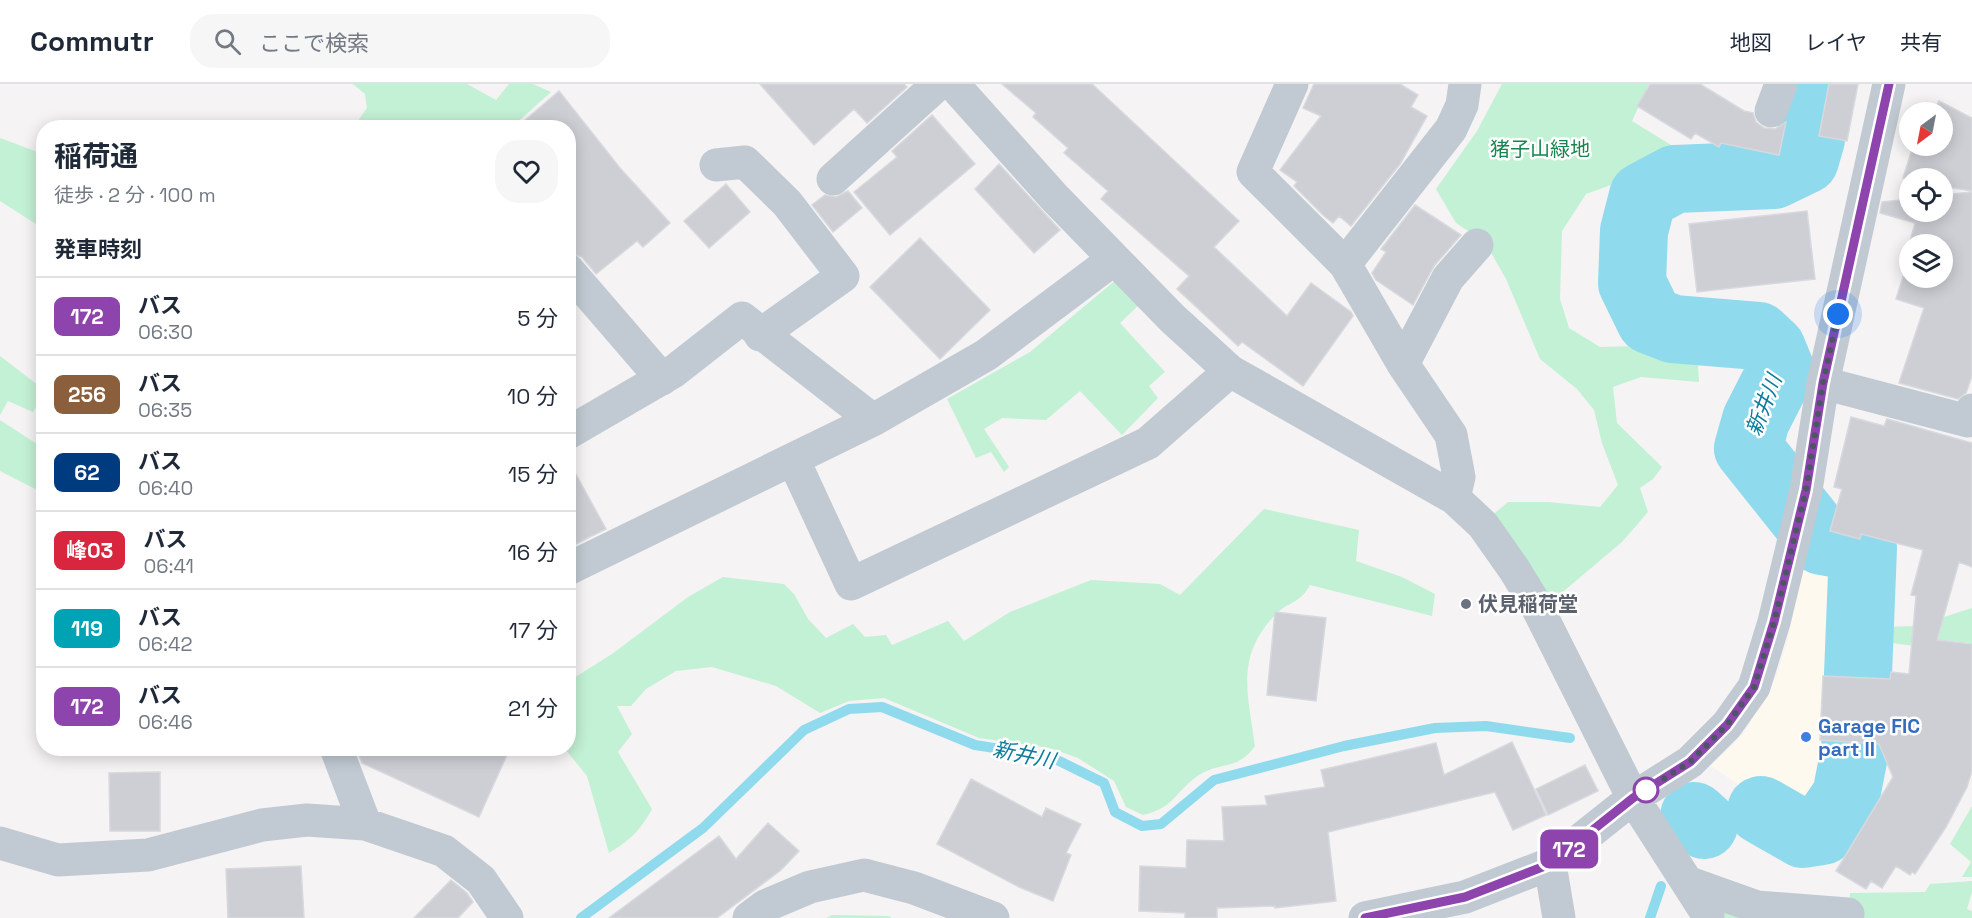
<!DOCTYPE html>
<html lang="ja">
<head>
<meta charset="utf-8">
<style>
	body { margin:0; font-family:"Space Grotesk","Noto Sans JP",sans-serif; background:#f6f6f7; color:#1f2937; height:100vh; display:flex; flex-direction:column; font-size:22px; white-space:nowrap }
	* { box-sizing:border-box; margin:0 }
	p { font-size:20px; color:#747a83 }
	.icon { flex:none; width:33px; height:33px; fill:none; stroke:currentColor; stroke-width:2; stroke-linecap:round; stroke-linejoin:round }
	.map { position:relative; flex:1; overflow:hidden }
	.details { position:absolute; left:36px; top:36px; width:540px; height:636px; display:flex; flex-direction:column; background:#fff; border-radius:24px; box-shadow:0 3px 15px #0003 }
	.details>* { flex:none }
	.badge { padding:0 12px; border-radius:9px; font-size:21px; line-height:39px }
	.needle { width:39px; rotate:212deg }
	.fabs { position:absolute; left:1899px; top:18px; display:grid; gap:12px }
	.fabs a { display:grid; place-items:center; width:54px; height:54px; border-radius:50%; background:#fff; box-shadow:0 3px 15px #0003; font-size:30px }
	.you { position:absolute; width:30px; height:30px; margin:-15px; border:4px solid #fff; border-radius:50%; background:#1a73e8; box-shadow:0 0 0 9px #1a73e833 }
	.map>.badge { position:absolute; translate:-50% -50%; box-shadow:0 0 0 3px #fff }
	h2 { padding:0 18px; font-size:22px; line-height:54px }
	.round { display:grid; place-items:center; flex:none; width:63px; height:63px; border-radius:24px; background:#f6f6f7 }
	.overview { display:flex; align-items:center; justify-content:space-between; height:102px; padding:0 18px }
	h1 { font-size:28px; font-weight:700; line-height:45px }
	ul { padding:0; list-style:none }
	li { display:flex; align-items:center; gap:18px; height:78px; padding:0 18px; border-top:2px solid #e0e1e3 }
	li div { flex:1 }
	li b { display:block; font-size:22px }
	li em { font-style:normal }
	li .badge { min-width:66px; font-weight:700; text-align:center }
	header { display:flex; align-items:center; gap:36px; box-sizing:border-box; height:84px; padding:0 30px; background:#fff; border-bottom:2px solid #e0e1e3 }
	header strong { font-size:28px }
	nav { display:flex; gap:33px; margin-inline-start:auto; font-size:21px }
	.search { width:420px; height:54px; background:#f6f6f7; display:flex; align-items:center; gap:15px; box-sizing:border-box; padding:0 21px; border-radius:24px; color:#747a83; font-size:22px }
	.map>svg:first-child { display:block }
	.commercial { fill:#fdf9ef }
	.green { fill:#c3f1d5 }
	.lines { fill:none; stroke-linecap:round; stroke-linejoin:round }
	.stream { stroke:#90daee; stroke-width:10 }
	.river { stroke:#90daee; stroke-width:68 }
	.building { fill:#cdcfd5; stroke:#d7d9de; stroke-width:1.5 }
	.minor { stroke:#c1cad2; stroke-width:33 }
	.line-casing { stroke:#fff; stroke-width:14 }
	.line { stroke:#8e44ad; stroke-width:9 }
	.walk { stroke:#4a5661; stroke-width:6; stroke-dasharray:0 10.8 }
	.worship-dot { fill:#6b7280; stroke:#fff; stroke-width:2 }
	.shop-dot { fill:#3f7fe0; stroke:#fff; stroke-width:2 }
	.stop-dot { fill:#fff; stroke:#8e44ad; stroke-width:3 }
	.labels { text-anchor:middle; stroke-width:5; stroke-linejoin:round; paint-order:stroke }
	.park-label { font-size:20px; fill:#17864f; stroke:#fff }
	.worship-label { font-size:20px; font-weight:bold; fill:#5b616d; stroke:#fff; text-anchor:start }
	.shop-label { font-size:20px; font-weight:bold; fill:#366cbe; stroke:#fff; text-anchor:start }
	.water-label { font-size:21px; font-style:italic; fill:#0c7c9b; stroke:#fff }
</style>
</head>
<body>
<header>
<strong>Commutr</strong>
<div class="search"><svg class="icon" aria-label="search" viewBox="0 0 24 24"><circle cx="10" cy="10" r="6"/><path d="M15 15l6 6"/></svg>ここで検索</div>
<nav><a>地図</a><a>レイヤ</a><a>共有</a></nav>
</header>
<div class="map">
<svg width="1972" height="834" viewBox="0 0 1972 834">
	<rect width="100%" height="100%" fill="#f5f3f3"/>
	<!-- commercial -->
	<path class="commercial" d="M 1804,472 L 1856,478 L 1850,658 L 1841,707 L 1829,729 L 1820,740 L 1810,741 L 1786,731 L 1769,719 L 1747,717 L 1751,709 L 1711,682 L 1743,651 L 1776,593 L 1788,555 Z"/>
	<!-- green -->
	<path class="green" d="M 353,0 L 467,0 L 496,16 L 509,0 L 533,0 L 551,8 L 512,43 L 353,44 L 367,24 L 365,10 Z
		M 1502,0 L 1649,0 L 1632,37 L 1671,61 L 1771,82 L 1781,102 L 1673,119 L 1614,100 L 1586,110 L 1562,147 L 1560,215 L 1569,244 L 1600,263 L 1637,262 L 1663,253 L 1697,264 L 1699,298 L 1641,293 L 1613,303 L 1617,339 L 1662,383 L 1653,395 L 1640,404 L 1648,428 L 1622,458 L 1559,511 L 1545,509 L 1490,433 L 1508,418 L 1548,418 L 1600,423 L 1618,401 L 1602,359 L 1594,326 L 1577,305 L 1540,275 L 1506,195 L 1485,158 L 1456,139 L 1436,105 L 1477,47 Z
		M 0,54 L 43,70 L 43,149 L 39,142 L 0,117 Z
		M 1118,194 L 1142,218 L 1120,239 L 1165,288 L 1149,302 L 1158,314 L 1122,351 L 1080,307 L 1046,336 L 1002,334 L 984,345 L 1009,383 L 1004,388 L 991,368 L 976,374 L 947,315 L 1030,268 Z
		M 0,272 L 43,305 L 43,310 L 33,328 L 8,317 L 0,331 Z
		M 0,336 L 43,364 L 43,409 L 0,387 Z
		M 1264,425 L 1359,446 L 1356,477 L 1402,493 L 1435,510 L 1432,532 L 1310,501 C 1299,521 1288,517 1275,531 C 1235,573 1248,610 1255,662 C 1239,686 1219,678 1199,691 C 1175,707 1176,723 1143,731 L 1126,723 L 1114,697 L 1078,674 L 1050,664 L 979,654 L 884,614 L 849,617 L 820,629 L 776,602 L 712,583 L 676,587 L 646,605 L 631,622 L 617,622 L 632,650 L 618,668 L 652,725 C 641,746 629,757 609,769 L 587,692 L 565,665 L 568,664 L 569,597 L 612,570 L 688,513 L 723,493 L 784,500 L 794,510 L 808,535 L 826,554 L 853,540 L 865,553 L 886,551 L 892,561 L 948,537 L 964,557 L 1010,528 L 1091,496 L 1160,500 L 1180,511 Z
		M 1972,524 L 1972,559 L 1940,556 L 1939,565 L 1891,559 L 1881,671 L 1875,673 L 1870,670 L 1877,543 L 1916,542 Z
		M 1972,722 L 1972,793 L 1962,793 L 1971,778 L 1950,760 Z
		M 1972,797 L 1972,808 L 1967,825 L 1972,827 L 1972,834 L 1720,834 L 1714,830 L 1734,819 L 1850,825 L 1850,809 L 1925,808 L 1930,800 Z
		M 832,831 L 888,832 L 892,834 L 826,834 Z"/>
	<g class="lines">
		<!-- stream -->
		<path class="stream" d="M 1696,753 L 1704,741
			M 581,834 L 703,744 L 804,646 L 849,625 L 882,623 L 975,661 L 1051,673 L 1104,699 L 1115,728 L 1142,742 L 1161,740 L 1214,696 L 1344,662 L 1435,644 L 1486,642 L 1570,654
			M 1650,834 L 1661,802"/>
		<!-- river -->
		<path class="river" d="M 1761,726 L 1803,750 L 1822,747 L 1846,712 L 1855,666 L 1863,464 L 1822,457 L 1748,364 L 1756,336 L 1781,287 L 1772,265 L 1758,252 L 1673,245 L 1650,236 L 1632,199 L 1634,147 L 1643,112 L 1675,95 L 1774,91 L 1805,76 L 1811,55 L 1814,0
			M 1694,732 L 1704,741"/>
	</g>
	<!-- building -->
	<path class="building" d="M 760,0 L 904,0 L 907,3 L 867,39 L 854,25 L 814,61 Z
		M 1002,0 L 1092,0 L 1239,137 L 1214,163 L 1287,232 L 1311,199 L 1351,228 L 1353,232 L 1303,302 L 1242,258 L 1238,262 L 1177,205 L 1189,192 L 1101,115 L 1108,107 L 1064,69 L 1068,64 L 1033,33 L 1036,29 Z
		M 1314,0 L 1400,0 L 1418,11 L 1411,23 L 1427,32 L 1400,80 L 1351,142 L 1339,132 L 1333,139 L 1324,132 L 1294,102 L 1297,98 L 1280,86 L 1321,32 L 1303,24 Z
		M 1650,0 L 1700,0 L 1744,27 L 1753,29 L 1756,38 L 1764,44 L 1775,45 L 1786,38 L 1779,71 L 1721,59 L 1719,63 L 1695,49 L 1691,55 L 1637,22 Z
		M 1829,0 L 1858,0 L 1847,57 L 1819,52 Z
		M 559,7 L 620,84 L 670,139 L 643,163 L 637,157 L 596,190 L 582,173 L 569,168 L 568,44 L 516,44 Z
		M 1939,17 L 1972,34 L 1972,107 L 1942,102 L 1942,94 L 1903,94 L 1913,62 L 1942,62 L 1942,28 L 1933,28 Z
		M 932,31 L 975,80 L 890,151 L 854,108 L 897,73 L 892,67 Z
		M 999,80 L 1060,146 L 1034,169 L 975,105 Z
		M 726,100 L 750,128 L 709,164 L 684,137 Z
		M 848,107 L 862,124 L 833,148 L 812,121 L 825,111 L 836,113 Z
		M 1972,108 L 1972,292 L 1966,309 L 1958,315 L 1899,299 L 1924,224 L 1896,215 L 1910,171 L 1910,194 L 1942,194 L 1942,160 L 1910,160 L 1910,169 L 1907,168 L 1915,139 L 1880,129 L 1882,118 L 1910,115 L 1910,128 L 1942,128 L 1942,111 Z
		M 1415,121 L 1461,151 L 1434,182 L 1413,221 L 1376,196 L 1372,189 L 1386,168 L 1381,165 Z
		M 1807,127 L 1815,195 L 1697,208 L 1689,140 Z
		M 920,154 L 990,226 L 940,275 L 870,203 Z
		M 1851,333 L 1884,342 L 1887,335 L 1972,359 L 1972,483 L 1959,478 L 1937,556 L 1972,560 L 1972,687 L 1967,703 L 1946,743 L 1915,790 L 1912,788 L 1910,791 L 1896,782 L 1882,804 L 1871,797 L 1866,805 L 1836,787 L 1893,693 L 1879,660 L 1820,656 L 1823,592 L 1890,595 L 1891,588 L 1909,590 L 1916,512 L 1911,511 L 1923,466 L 1861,450 L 1860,455 L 1830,447 L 1842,405 L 1834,403 Z
		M 568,376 L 606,445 L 568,464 Z
		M 1275,528 L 1326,534 L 1316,617 L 1267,611 Z
		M 1512,658 L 1546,731 L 1513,746 L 1495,708 L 1328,748 L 1336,817 L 1275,824 L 1275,822 L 1217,824 L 1217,834 L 1185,834 L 1185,829 L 1139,827 L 1140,782 L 1186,784 L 1187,756 L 1224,757 L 1222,723 L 1267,721 L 1265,712 L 1325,703 L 1321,686 L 1436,659 L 1444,691 Z
		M 356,664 L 510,664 L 479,733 L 362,679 Z
		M 1585,681 L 1598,707 L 1548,731 L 1536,705 Z
		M 160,688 L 160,747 L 110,747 L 109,689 Z
		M 971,695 L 1042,733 L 1046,724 L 1081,740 L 1066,769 L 1071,771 L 1053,817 L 1019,803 L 937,760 Z
		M 768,739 L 799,767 L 781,786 L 717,834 L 609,834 L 719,752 L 736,775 Z
		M 301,782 L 304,834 L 228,834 L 226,785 Z
		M 451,796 L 467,809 L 473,818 L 458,834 L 414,834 Z"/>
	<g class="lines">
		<!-- minor -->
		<path class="minor" d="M 953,0 L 1054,113 L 1172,234 L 1230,287 L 1454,414 L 1483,441 L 1514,485 L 1536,521 L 1633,714 L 1708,831
			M 1292,0 L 1253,88 L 1345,180 L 1451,45 L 1462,21 L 1465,0
			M 1771,27 L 1781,0
			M 716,81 L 745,78 L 787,119 L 843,192 L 760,251
			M 833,95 L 938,0
			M 1345,180 L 1403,280 L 1451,351 L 1459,393 L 1454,414
			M 568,186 L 662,295
			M 1403,280 L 1448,194 L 1477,161
			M 1823,299 L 1968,337 L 1972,326
			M 568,349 L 673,288 L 742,234 L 873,336 L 986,271 L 1114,175
			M 793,375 L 851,500 L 1148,359 L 1230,287
			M 568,485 L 873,336
			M 336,664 L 365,740
			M 0,759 L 58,776 L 148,771 L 262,741 L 307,736 L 365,740 L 444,767 L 481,796 L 507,834
			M 1550,780 L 1559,834
			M 1687,798 L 1757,823 L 1848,830
			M 749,834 L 765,822 L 810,803 L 864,791 L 914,804 L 993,834
			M 1365,834 L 1465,813 L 1550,780 L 1633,714 L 1690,678 L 1727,641 L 1754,603 L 1774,538 L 1806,406 L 1823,299 L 1889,0"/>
	</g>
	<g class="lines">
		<!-- line casing -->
		<g class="line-casing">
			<path id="line" d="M 1365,834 L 1465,813 L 1550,780 L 1633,714 L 1690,678 L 1727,641 L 1754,603 L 1774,538 L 1806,406 L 1823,299 L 1889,0"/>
		</g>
		<!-- line -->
		<use href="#line" class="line"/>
		<!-- walk -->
		<path class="walk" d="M 1646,706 L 1690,678 L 1727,641 L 1754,603 L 1774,538 L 1806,406 L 1823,299 L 1838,230"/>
	</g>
	<!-- markers -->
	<circle class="worship-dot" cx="1466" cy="520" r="6"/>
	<circle class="shop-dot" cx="1806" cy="653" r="6"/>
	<circle class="stop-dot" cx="1646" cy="706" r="12"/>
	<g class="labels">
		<!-- park labels -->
		<g class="park-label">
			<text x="1540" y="72">猪子山緑地</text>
		</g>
		<!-- worship labels -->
		<g class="worship-label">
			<text x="1478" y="527">伏見稲荷堂</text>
		</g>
		<!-- shop labels -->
		<g class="shop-label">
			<text x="1818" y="649">Garage FIC<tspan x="1818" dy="23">part II</tspan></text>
		</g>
		<!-- water labels -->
		<g class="water-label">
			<text transform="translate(1764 321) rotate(-69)" y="7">新井川</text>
			<text transform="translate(1024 671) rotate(12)" y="7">新井川</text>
		</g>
	</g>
</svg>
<div class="fabs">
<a><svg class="needle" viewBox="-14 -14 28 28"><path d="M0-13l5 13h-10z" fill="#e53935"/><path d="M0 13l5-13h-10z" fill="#747a83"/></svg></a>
<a><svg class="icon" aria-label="locate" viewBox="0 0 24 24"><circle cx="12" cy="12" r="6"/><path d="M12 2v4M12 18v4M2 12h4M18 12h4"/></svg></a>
<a><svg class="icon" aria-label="layers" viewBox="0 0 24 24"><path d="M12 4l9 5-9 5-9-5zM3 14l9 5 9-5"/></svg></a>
</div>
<div class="you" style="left:1838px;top:230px"></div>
<b class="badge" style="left:1569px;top:765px;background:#8e44ad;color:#fff">172</b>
<section class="details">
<div class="overview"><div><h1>稲荷通</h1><p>徒歩 · 2 分 · 100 m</p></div><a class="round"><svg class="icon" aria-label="heart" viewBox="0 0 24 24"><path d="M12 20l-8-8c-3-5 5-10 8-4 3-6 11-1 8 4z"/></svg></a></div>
<h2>発車時刻</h2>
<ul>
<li><span class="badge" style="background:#8e44ad;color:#fff">172</span><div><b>バス</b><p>06:30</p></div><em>5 分</em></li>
<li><span class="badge" style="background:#8b5e3c;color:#fff">256</span><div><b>バス</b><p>06:35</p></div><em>10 分</em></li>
<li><span class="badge" style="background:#003b80;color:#fff">62</span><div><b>バス</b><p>06:40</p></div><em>15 分</em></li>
<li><span class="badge" style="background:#d7263d;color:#fff">峰03</span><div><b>バス</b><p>06:41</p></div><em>16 分</em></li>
<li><span class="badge" style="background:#00a3b4;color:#fff">119</span><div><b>バス</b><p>06:42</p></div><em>17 分</em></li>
<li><span class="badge" style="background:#8e44ad;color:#fff">172</span><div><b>バス</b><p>06:46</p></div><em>21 分</em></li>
</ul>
</section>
</div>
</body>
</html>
